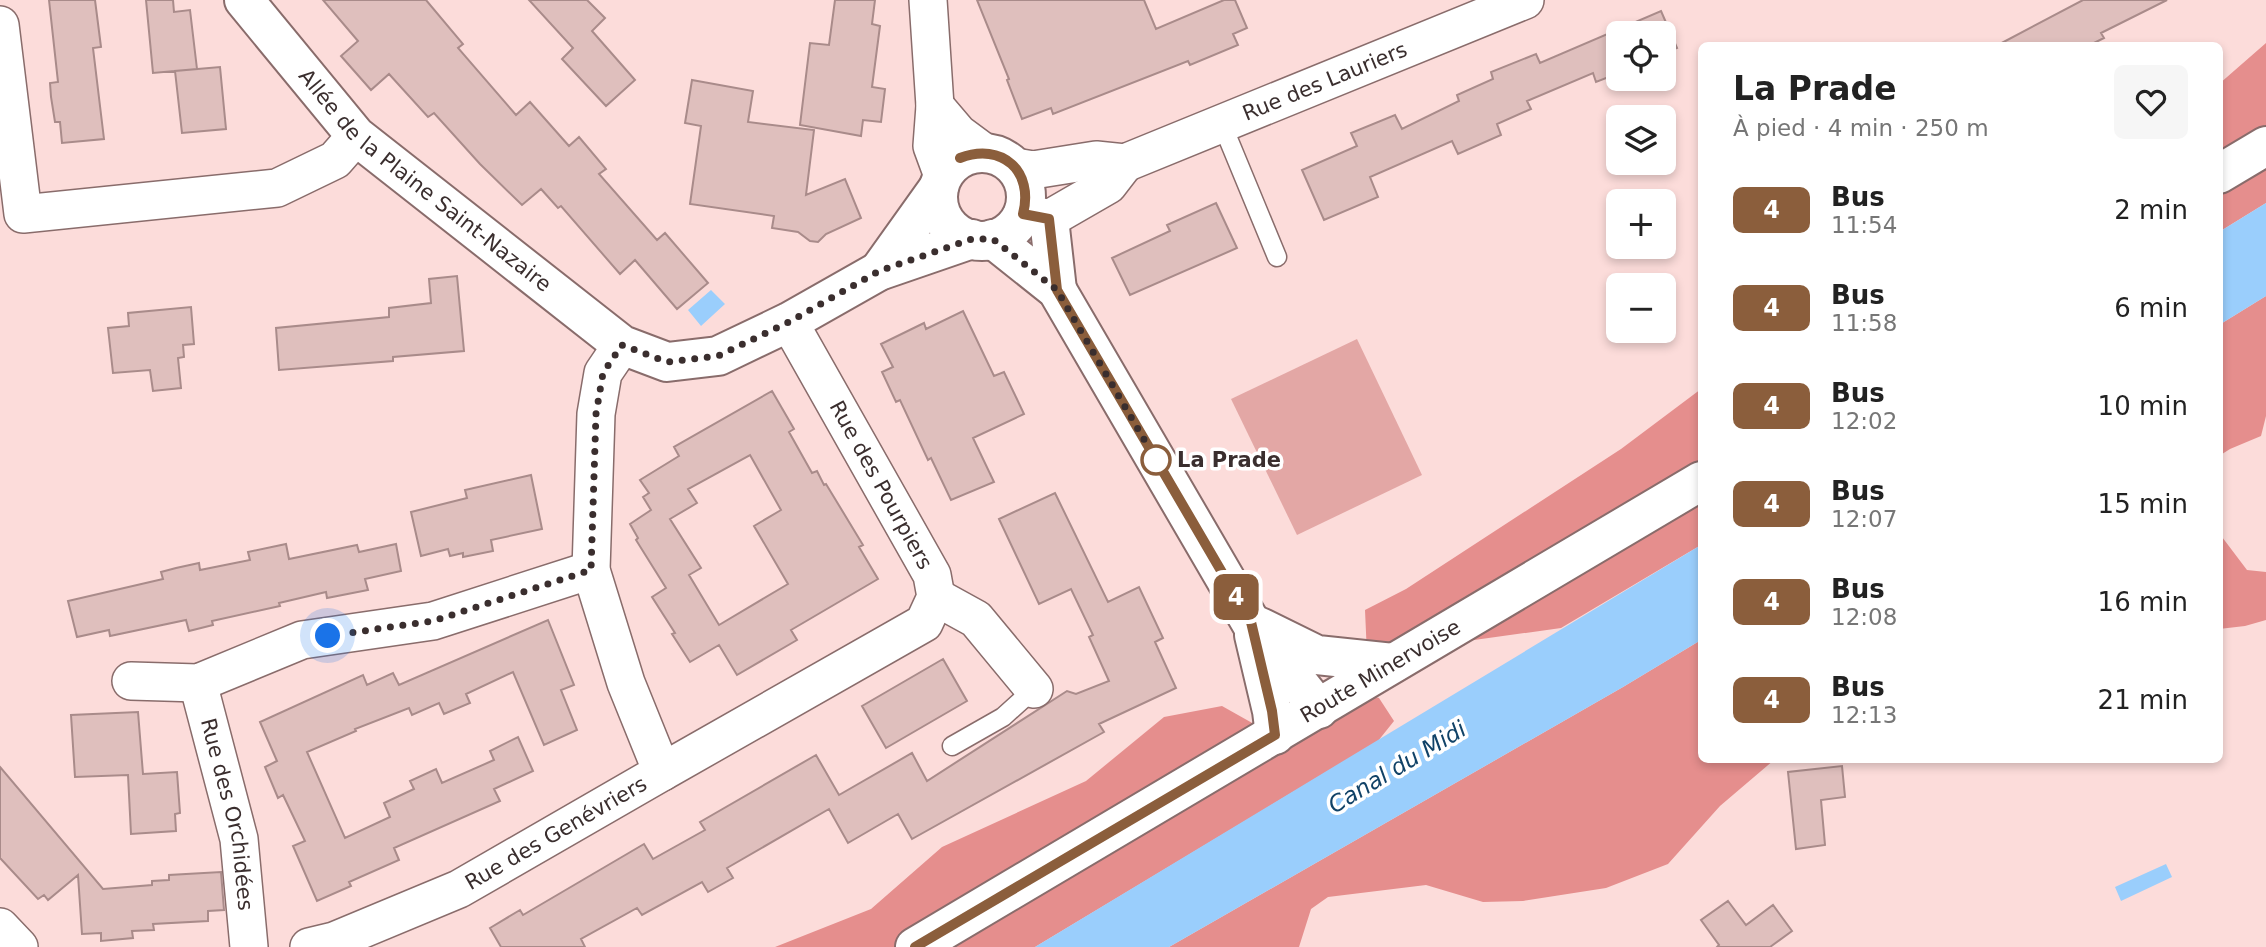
<!DOCTYPE html>
<html lang="fr">
<head>
<meta charset="utf-8">
<style>
	body { margin:0; font-family:"DejaVu Sans",sans-serif; background:#f6f6f6; color:#222; height:100vh; display:flex; flex-direction:column; font-size:26px; white-space:nowrap }
	* { box-sizing:border-box; margin:0 }
	p { font-size:23px; color:#767676 }
	.icon { flex:none; width:38px; height:38px; fill:none; stroke:currentColor; stroke-width:2; stroke-linecap:round; stroke-linejoin:round }
	.map { position:relative; flex:1; overflow:hidden }
	.panel { position:absolute; left:1698px; top:42px; width:525px; height:721px; display:flex; flex-direction:column; background:#fff; border-radius:10px; box-shadow:0 4px 10px #0003 }
	.panel>* { flex:none }
	.badge { padding:0 14px; border-radius:10px; font-size:24px; line-height:46px }
	.controls { position:absolute; left:1606px; top:21px; display:grid; gap:14px }
	.controls a { display:grid; place-items:center; width:70px; height:70px; border-radius:10px; background:#fff; box-shadow:0 4px 10px #0003; font-size:35px }
	.you { position:absolute; width:35px; height:35px; margin:-18px; border:5px solid #fff; border-radius:50%; background:#1a73e8; box-shadow:0 0 0 10px #1a73e833 }
	.map>.badge { position:absolute; translate:-50% -50%; box-shadow:0 0 0 4px #fff }
	.round { display:grid; place-items:center; flex:none; width:74px; height:74px; border-radius:10px; background:#f6f6f6 }
	.headline { display:flex; align-items:center; justify-content:space-between; height:119px; padding:0 35px }
	h1 { font-size:33px; font-weight:700; line-height:52px }
	ul { padding:0; list-style:none }
	li { display:flex; align-items:center; gap:21px; height:98px; padding:0 35px }
	li div { flex:1 }
	li b { display:block; font-size:26px }
	li em { font-style:normal }
	li .badge { min-width:77px; font-weight:700; text-align:center }
	.map>svg:first-child { display:block }
	.green { fill:#e3a7a5 }
	.forest { fill:#e58e8d }
	.water { fill:#9acefc }
	.building { fill:#dfbfbd; stroke:#a98b8a; stroke-width:2; fill-rule:evenodd }
	.lines { fill:none; stroke-linecap:round; stroke-linejoin:round }
	.service-casing { stroke:#896c6b; stroke-width:21 }
	.minor-casing { stroke:#896c6b; stroke-width:40 }
	.tertiary-casing { stroke:#896c6b; stroke-width:42 }
	.secondary-casing { stroke:#896c6b; stroke-width:42 }
	.service { stroke:#fff; stroke-width:18 }
	.minor { stroke:#fff; stroke-width:37 }
	.tertiary { stroke:#fff; stroke-width:38 }
	.secondary { stroke:#fff; stroke-width:38 }
	.line-casing { stroke:#fff; stroke-width:16 }
	.line { stroke:#8b5e3c; stroke-width:10 }
	.walk { stroke:#3a2e2e; stroke-width:7; stroke-dasharray:0 12.6 }
	.stop-dot { fill:#fff; stroke:#8b5e3c; stroke-width:3.5 }
	.labels { text-anchor:middle; stroke-width:7; stroke-linejoin:round; paint-order:stroke }
	.street-label { font-size:21px; fill:#3a2e2e; stroke:#fff }
	.stop-label { font-size:21px; font-weight:bold; fill:#3a2e2e; stroke:#fff; text-anchor:start }
	.water-label { font-size:23px; font-style:italic; fill:#104267; stroke:#fff }
</style>
</head>
<body>
<div class="map">
<svg width="2266" height="947" viewBox="0 0 2266 947">
	<rect width="100%" height="100%" fill="#fcdcda"/>
	<!-- green -->
	<path class="green" d="M 1357,339 L 1422,475 L 1297,535 L 1231,399 Z"/>
	<!-- forest -->
	<path class="forest" d="M 2266,43 L 2266,203 L 2219,232 L 2219,84 Z
		M 2266,296 L 2266,416 L 2261,436 L 2230,449 L 2219,456 L 2219,325 Z
		M 1701,389 L 1701,545 L 1561,628 L 1367,655 L 1365,610 L 1406,589 L 1621,449 Z
		M 2219,533 L 2247,570 L 2266,572 L 2266,620 L 2245,626 L 2219,629 Z
		M 1701,640 L 1701,760 L 1774,760 L 1720,806 L 1668,864 L 1606,888 L 1523,901 L 1483,902 L 1426,885 L 1328,897 L 1311,909 L 1299,947 L 1169,947 L 1623,687 Z
		M 1328,682 L 1379,698 L 1394,721 L 1378,741 L 1035,947 L 775,947 L 871,909 L 942,847 L 1086,781 L 1164,717 L 1222,706 L 1254,724 Z"/>
	<!-- water -->
	<path class="water" d="M 2266,203 L 2266,296 L 2219,325 L 2219,232 Z
		M 711,290 L 725,304 L 701,326 L 688,310 Z
		M 1701,545 L 1701,640 L 1623,687 L 1169,947 L 1035,947 Z
		M 2166,864 L 2172,877 L 2121,901 L 2115,887 Z"/>
	<!-- building -->
	<path class="building" d="M 49,0 L 95,0 L 101,47 L 93,48 L 104,139 L 62,143 L 60,122 L 55,122 L 51,97 L 50,83 L 58,82 Z
		M 146,0 L 173,0 L 174,12 L 190,10 L 197,69 L 153,73 Z
		M 323,0 L 426,0 L 463,44 L 458,48 L 516,115 L 530,102 L 569,146 L 579,137 L 606,169 L 599,174 L 657,240 L 665,233 L 708,283 L 677,309 L 635,260 L 620,274 L 561,206 L 558,208 L 541,189 L 522,205 L 480,164 L 434,113 L 428,117 L 389,74 L 371,90 L 341,56 L 358,41 Z
		M 529,0 L 587,0 L 605,18 L 592,31 L 635,80 L 606,106 L 562,59 L 573,48 Z
		M 835,0 L 875,0 L 872,24 L 880,26 L 872,87 L 885,89 L 881,122 L 863,120 L 861,136 L 800,125 L 810,43 L 829,45 Z
		M 977,0 L 1144,0 L 1156,29 L 1224,0 L 1235,0 L 1247,28 L 1233,34 L 1238,45 L 1190,65 L 1188,61 L 1053,114 L 1051,108 L 1022,119 L 1007,80 L 1009,79 Z
		M 2083,0 L 2167,0 L 2101,33 L 2104,38 L 2088,46 L 1996,46 Z
		M 1661,11 L 1677,48 L 1664,53 L 1664,33 L 1619,33 L 1619,73 L 1596,82 L 1593,73 L 1527,101 L 1531,109 L 1497,124 L 1501,135 L 1458,154 L 1452,141 L 1370,177 L 1378,197 L 1324,220 L 1302,170 L 1357,146 L 1351,133 L 1395,115 L 1402,129 L 1459,101 L 1457,95 L 1493,79 L 1491,72 L 1536,54 L 1540,63 Z
		M 220,67 L 226,129 L 182,133 L 175,71 Z
		M 692,80 L 753,91 L 748,122 L 814,130 L 806,195 L 845,179 L 861,218 L 826,234 L 818,242 L 810,241 L 798,232 L 772,228 L 774,216 L 690,204 L 701,126 L 685,123 Z
		M 1216,203 L 1237,248 L 1130,295 L 1112,258 L 1170,231 L 1167,225 Z
		M 457,276 L 464,351 L 393,357 L 393,361 L 279,370 L 276,328 L 389,317 L 389,308 L 431,303 L 429,279 Z
		M 191,307 L 194,344 L 183,345 L 184,357 L 178,358 L 181,388 L 153,391 L 150,370 L 113,373 L 108,328 L 129,326 L 128,313 Z
		M 963,311 L 994,376 L 1004,372 L 1024,414 L 973,438 L 994,482 L 951,500 L 931,458 L 928,460 L 900,400 L 896,402 L 882,372 L 893,367 L 881,344 L 924,323 L 926,329 Z
		M 772,391 L 794,429 L 789,432 L 812,473 L 817,471 L 824,485 L 826,484 L 863,545 L 859,547 L 878,579 L 791,630 L 797,640 L 737,675 L 719,645 L 690,662 L 672,634 L 675,633 L 652,597 L 666,588 L 636,540 L 638,538 L 630,524 L 651,510 L 643,497 L 649,493 L 640,480 L 679,456 L 674,447 ZM 750,455 L 781,510 L 754,526 L 788,584 L 719,625 L 689,575 L 701,568 L 670,519 L 697,503 L 688,489 Z
		M 531,475 L 542,529 L 491,540 L 493,551 L 463,557 L 463,553 L 450,556 L 448,549 L 421,556 L 411,512 L 467,498 L 465,490 Z
		M 1055,493 L 1108,602 L 1139,587 L 1163,638 L 1155,642 L 1176,688 L 1099,724 L 1104,732 L 912,839 L 898,814 L 848,843 L 829,809 L 727,868 L 733,878 L 708,892 L 702,882 L 642,915 L 637,908 L 581,939 L 585,947 L 501,947 L 490,928 L 520,910 L 523,915 L 644,844 L 653,859 L 705,830 L 700,822 L 816,755 L 839,795 L 912,753 L 927,781 L 1067,691 L 1076,694 L 1109,681 L 1089,637 L 1093,635 L 1071,589 L 1039,604 L 999,519 Z
		M 286,544 L 289,559 L 357,545 L 359,552 L 396,544 L 401,571 L 365,579 L 368,590 L 327,598 L 326,592 L 279,603 L 280,606 L 212,621 L 213,625 L 189,631 L 186,620 L 110,636 L 109,630 L 77,637 L 68,601 L 163,579 L 161,572 L 176,568 L 199,563 L 200,570 L 250,560 L 248,552 Z
		M 548,620 L 574,685 L 561,690 L 577,730 L 544,745 L 513,672 L 466,694 L 470,703 L 444,714 L 439,703 L 412,715 L 409,708 L 355,729 L 356,731 L 307,752 L 345,838 L 390,817 L 384,803 L 414,789 L 410,781 L 436,769 L 442,783 L 494,760 L 490,751 L 518,737 L 533,771 L 494,789 L 500,801 L 394,848 L 399,860 L 349,882 L 351,886 L 317,901 L 293,846 L 305,841 L 283,795 L 278,798 L 265,767 L 277,761 L 260,722 L 363,675 L 367,685 L 393,673 L 399,685 Z
		M 943,659 L 967,701 L 886,748 L 862,706 Z
		M 138,712 L 143,774 L 177,772 L 180,813 L 175,814 L 176,831 L 131,834 L 128,775 L 75,777 L 71,715 Z
		M 1842,766 L 1845,797 L 1821,800 L 1825,845 L 1796,849 L 1788,772 Z
		M 0,767 L 103,889 L 152,885 L 152,881 L 169,880 L 169,875 L 221,872 L 224,910 L 208,911 L 208,921 L 153,924 L 154,930 L 132,931 L 133,938 L 101,941 L 101,933 L 82,934 L 78,875 L 48,900 L 44,895 L 38,899 L 0,858 Z
		M 1728,901 L 1746,925 L 1773,905 L 1792,931 L 1770,947 L 1717,947 L 1719,945 L 1701,920 Z"/>
	<g class="lines">
		<!-- service casing -->
		<g class="service-casing">
			<path id="service" d="M 1222,124 L 1277,257
				M 952,746 L 1003,717 L 1034,689"/>
		</g>
		<!-- minor casing -->
		<g class="minor-casing">
			<g id="minor">
				<path d="M 928,0 L 935,106 L 932,146 L 943,176"/>
				<path d="M 0,25 L 23,214 L 277,188 L 335,160 L 356,136"/>
				<path d="M 935,106 L 958,133 L 985,153"/>
				<path id="s1" d="M 1015,167 L 1033,170 L 1096,160 L 1125,163 L 1525,0"/>
				<path d="M 1049,219 L 1108,185 L 1125,163"/>
				<path d="M 936,597 L 976,619 L 1034,689"/>
				<path d="M 131,681 L 198,683 L 302,640 L 433,621 L 591,570"/>
				<path id="s2" d="M 198,683 L 239,839 L 249,947"/>
				<path d="M 662,772 L 924,623 L 936,597 L 932,575 L 789,322"/>
				<path d="M 0,927 L 19,947"/>
				<path id="s3" d="M 309,947 L 334,941 L 459,889 L 662,772 L 626,683 L 591,570 L 596,414 L 603,373 L 622,345"/>
			</g>
		</g>
		<!-- tertiary casing -->
		<g class="tertiary-casing">
			<g id="tertiary">
				<path id="s4" d="M 244,0 L 356,136 L 622,345 L 667,362 L 718,356 L 789,322 L 879,271 L 972,239"/>
				<circle cx="982" cy="197" r="44"/>
				<path d="M 1023,214 L 1049,219 L 1057,290"/>
				<path d="M 993,239 L 1057,290 L 1251,623 L 1319,709"/>
				<path d="M 879,271 L 939,187"/>
				<path d="M 1260,627 L 1317,655 L 1393,663"/>
				<path d="M 1254,635 L 1272,711 L 1275,735"/>
			</g>
		</g>
		<!-- secondary casing -->
		<g class="secondary-casing">
			<g id="secondary">
				<path d="M 2219,174 L 2266,146"/>
				<path id="s5" d="M 915,947 L 1701,481"/>
			</g>
		</g>
		<!-- service -->
		<use href="#service" class="service"/>
		<!-- minor -->
		<use href="#minor" class="minor"/>
		<!-- tertiary -->
		<use href="#tertiary" class="tertiary"/>
		<!-- secondary -->
		<use href="#secondary" class="secondary"/>
	</g>
	<g class="lines">
		<!-- line casing -->
		<g class="line-casing">
			<path id="line" d="M 915,947 L 1275,735 L 1272,711 L 1251,622 L 1057,290 L 1049,219 L 1023,214 C 1034,171 1002,142 960,158"/>
		</g>
		<!-- line -->
		<use href="#line" class="line"/>
		<!-- walk -->
		<path class="walk" d="M 328,636 L 433,621 L 591,570 L 596,414 L 603,373 L 622,345 L 667,362 L 718,356 L 789,322 L 879,271 L 972,239 L 993,239 L 1057,290 L 1156,460"/>
	</g>
	<!-- markers -->
	<circle class="stop-dot" cx="1156" cy="460" r="14"/>
	<g class="labels">
		<!-- street labels -->
		<g class="street-label">
			<text dy="7" stroke="none"><textPath href="#s1" startOffset="327">Rue des Lauriers</textPath></text>
			<text dy="7" stroke="none"><textPath href="#s4" startOffset="257">Allée de la Plaine Saint-Nazaire</textPath></text>
			<text transform="translate(881 485) rotate(61)" y="7">Rue des Pourpiers</text>
			<text dy="7" stroke="none"><textPath href="#s5" startOffset="541">Route Minervoise</textPath></text>
			<text dy="7" stroke="none"><textPath href="#s2" startOffset="135">Rue des Orchidées</textPath></text>
			<text dy="7" stroke="none"><textPath href="#s3" startOffset="273">Rue des Genévriers</textPath></text>
		</g>
		<!-- stop labels -->
		<g class="stop-label">
			<text x="1177" y="467">La Prade</text>
		</g>
		<!-- water labels -->
		<g class="water-label">
			<text transform="translate(1397 767) rotate(-31)" y="8">Canal du Midi</text>
		</g>
	</g>
</svg>
<div class="controls">
<a><svg class="icon" aria-label="locate" viewBox="0 0 24 24"><circle cx="12" cy="12" r="6"/><path d="M12 2v4M12 18v4M2 12h4M18 12h4"/></svg></a>
<a><svg class="icon" aria-label="layers" viewBox="0 0 24 24"><path d="M12 4l9 5-9 5-9-5zM3 14l9 5 9-5"/></svg></a>
<a>+</a>
<a>−</a>
</div>
<div class="you" style="left:328px;top:636px"></div>
<b class="badge" style="left:1236px;top:597px;background:#8b5e3c;color:#fff">4</b>
<section class="panel">
<div class="headline"><div><h1>La Prade</h1><p>À pied · 4 min · 250 m</p></div><a class="round"><svg class="icon" aria-label="heart" viewBox="0 0 24 24"><path d="M12 20l-8-8c-3-5 5-10 8-4 3-6 11-1 8 4z"/></svg></a></div>
<ul>
<li><span class="badge" style="background:#8b5e3c;color:#fff">4</span><div><b>Bus</b><p>11:54</p></div><em>2 min</em></li>
<li><span class="badge" style="background:#8b5e3c;color:#fff">4</span><div><b>Bus</b><p>11:58</p></div><em>6 min</em></li>
<li><span class="badge" style="background:#8b5e3c;color:#fff">4</span><div><b>Bus</b><p>12:02</p></div><em>10 min</em></li>
<li><span class="badge" style="background:#8b5e3c;color:#fff">4</span><div><b>Bus</b><p>12:07</p></div><em>15 min</em></li>
<li><span class="badge" style="background:#8b5e3c;color:#fff">4</span><div><b>Bus</b><p>12:08</p></div><em>16 min</em></li>
<li><span class="badge" style="background:#8b5e3c;color:#fff">4</span><div><b>Bus</b><p>12:13</p></div><em>21 min</em></li>
</ul>
</section>
</div>
</body>
</html>
